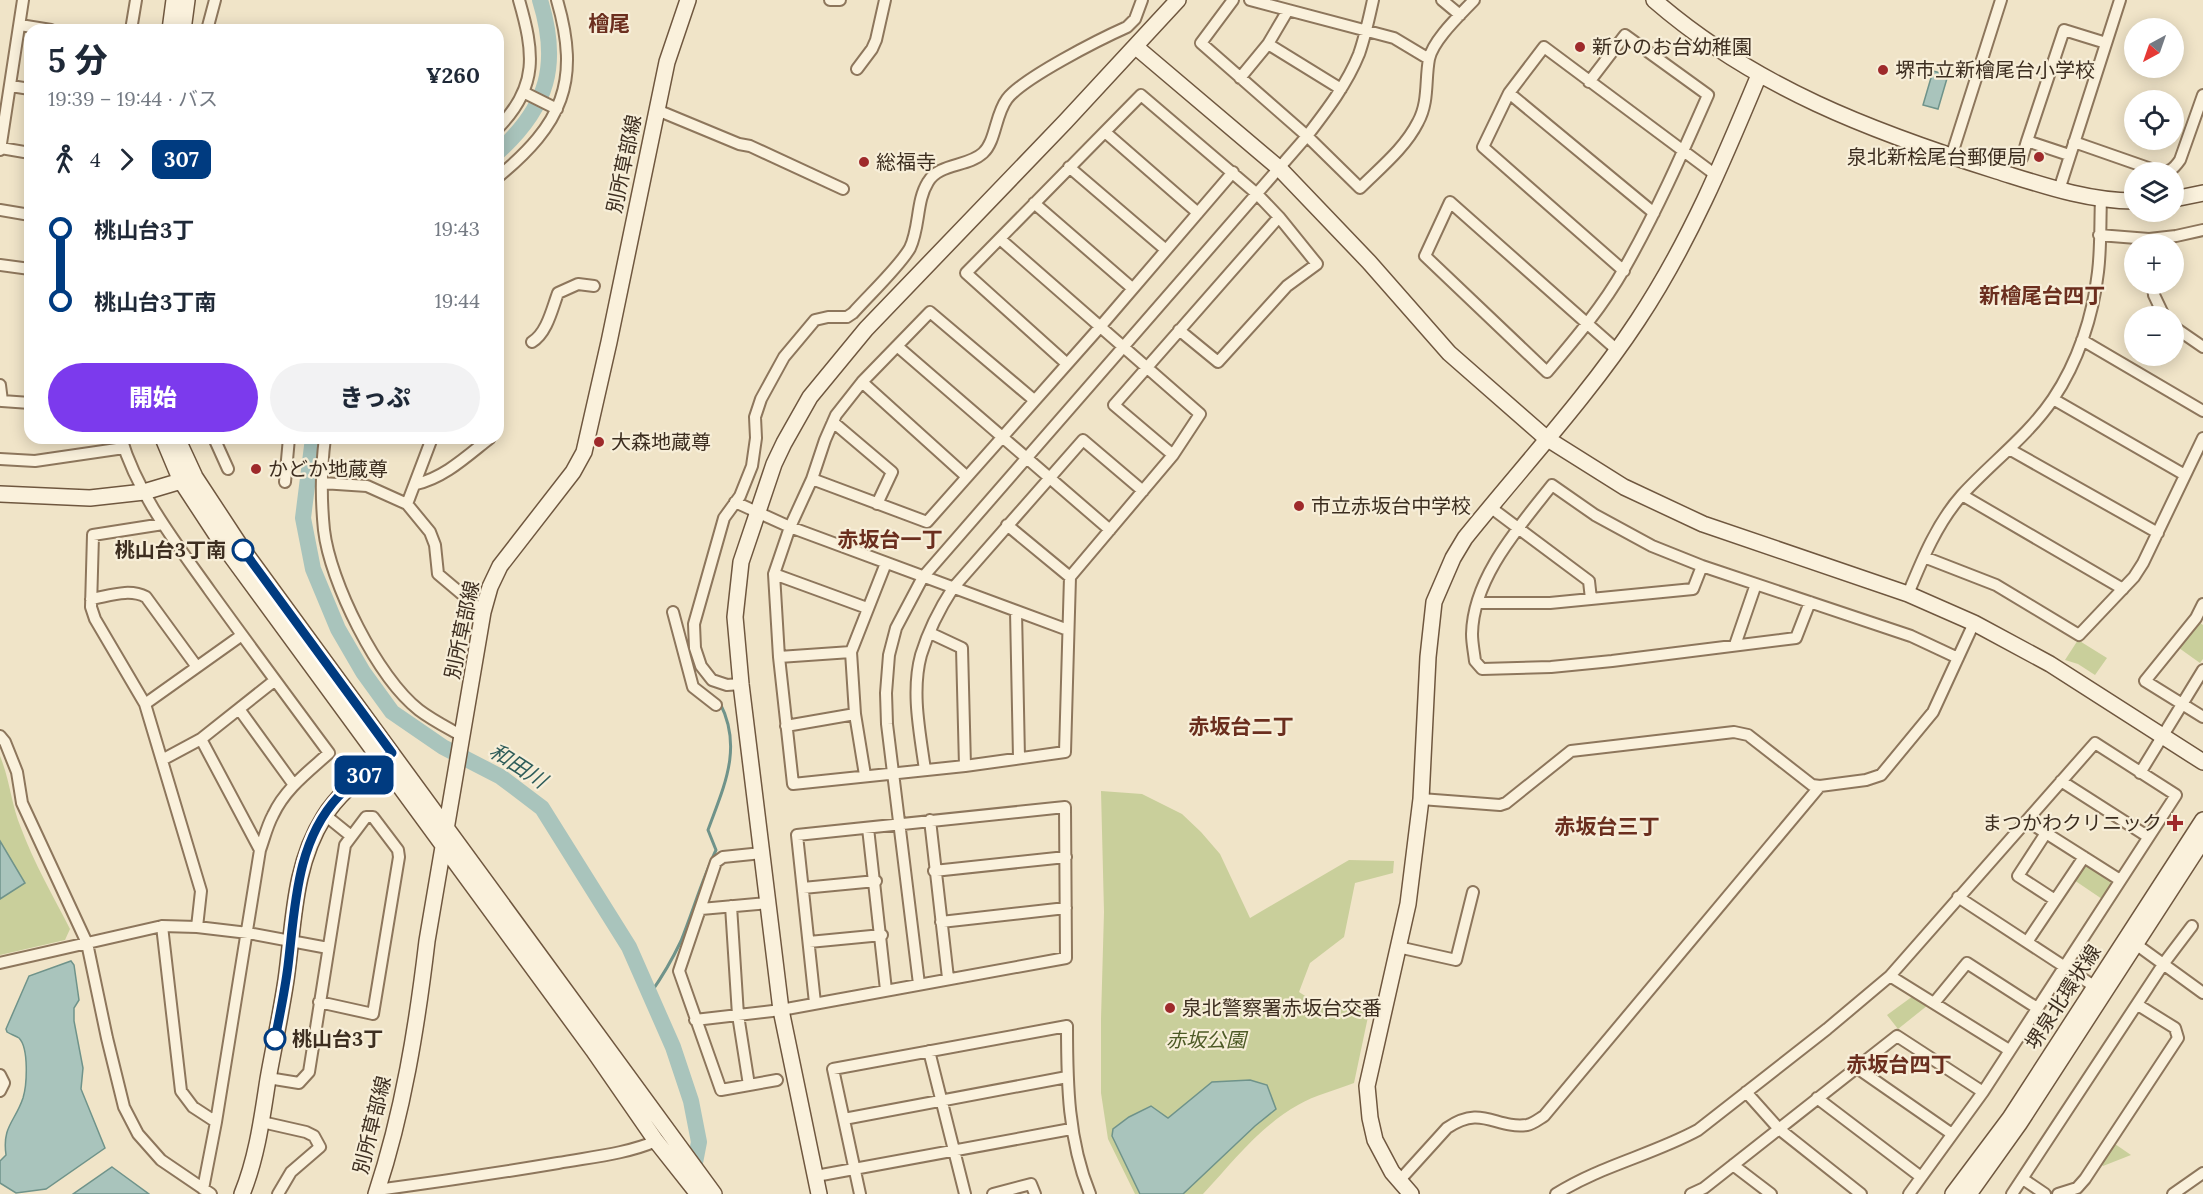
<!DOCTYPE html>
<html lang="ja">
<head>
<meta charset="utf-8">
<style>
	body { margin:0; font-family:Lora,"Noto Sans JP",serif; background:#f2f2f3; color:#1f2937; height:100vh; display:flex; flex-direction:column; font-size:22px; white-space:nowrap }
	* { box-sizing:border-box; margin:0 }
	p { font-size:20px; color:#747a83 }
	.icon { flex:none; width:33px; height:33px; fill:none; stroke:currentColor; stroke-width:2; stroke-linecap:round; stroke-linejoin:round }
	.map { position:relative; flex:1; overflow:hidden }
	.side { position:absolute; left:24px; top:24px; width:480px; height:420px; display:flex; flex-direction:column; background:#fff; border-radius:18px; box-shadow:0 3px 15px #0003 }
	.side>* { flex:none }
	.badge { padding:0 12px; border-radius:9px; font-size:21px; line-height:39px }
	.needle { width:39px; rotate:220deg }
	.fabs { position:absolute; left:2124px; top:18px; display:grid; gap:12px }
	.fabs a { display:grid; place-items:center; width:60px; height:60px; border-radius:50%; background:#fff; box-shadow:0 3px 15px #0003; font-size:30px }
	.map>.badge { position:absolute; translate:-50% -50%; box-shadow:0 0 0 3px #fff }
	.legs { display:flex; align-items:center; gap:9px; height:66px; padding:0 24px; font-size:20px }
	.legs p { margin-inline-start:auto }
	.headline { display:flex; align-items:center; justify-content:space-between; height:102px; padding:0 24px }
	h1 { font-size:33px; font-weight:800; line-height:45px }
	.cta { display:flex; gap:12px; margin-top:auto; padding:12px 24px }
	.cta a { flex:1; height:69px; border-radius:36px; background:#7c3aed; color:#fff; font-size:24px; font-weight:800; line-height:69px; text-align:center }
	.cta a+a { background:#f2f2f3; color:#1f2937 }
	ul { padding:0 24px; list-style:none }
	li { display:flex; align-items:center; gap:21px; height:72px; font-size:22px }
	li i { display:grid; place-items:center; width:9px; height:100%; margin:0 8px; background:currentColor }
	li i::after { content:''; width:15px; height:15px; margin:-8px; border:4px solid; border-radius:50%; background:#fff }
	li p { margin-inline-start:auto }
	li:first-child i { background:linear-gradient(#0000 50%,currentColor 0) }
	li:last-child i { background:linear-gradient(currentColor 50%,#0000 0) }
	.map>svg:first-child { display:block }
	.green { fill:#c9cf9b }
	.water { fill:#a9c4bc; stroke:#6f938a; stroke-width:1.5 }
	.lines { fill:none; stroke-linecap:round; stroke-linejoin:round }
	.stream { stroke:#6f938a; stroke-width:3 }
	.river { stroke:#a9c4bc; stroke-width:16 }
	.street-casing { stroke:#8d765c; stroke-width:14 }
	.secondary-casing { stroke:#6f573f; stroke-width:18 }
	.street { stroke:#faf1dc; stroke-width:10 }
	.secondary { stroke:#faf1dc; stroke-width:15 }
	.line-1-casing { stroke:#fff; stroke-width:14 }
	.line-1 { stroke:#003b80; stroke-width:9 }
	.poi-dot { fill:#9e2a2b; stroke:#f7eed8; stroke-width:2 }
	.stop-1-dot { fill:#fff; stroke:#003b80; stroke-width:3 }
	.labels { text-anchor:middle; stroke-width:4.5; stroke-linejoin:round; paint-order:stroke }
	.poi-label { font-size:20px; fill:#3d2e20; stroke:#f7eed8; text-anchor:start }
	.street-label { font-size:20px; fill:#3d2e20; stroke:#f7eed8 }
	.stop-label { font-size:20px; font-weight:bold; fill:#3d2e20; stroke:#f7eed8; text-anchor:end }
	.park-label { font-size:20px; font-style:italic; fill:#4d5a26; stroke:#f7eed8 }
	.neighbourhood-label { font-size:21px; font-weight:bold; fill:#6b2e1e; stroke:#f7eed8 }
	.water-label { font-size:21px; font-style:italic; fill:#2f5d5a; stroke:#f7eed8 }
</style>
</head>
<body>
<div class="map">
<svg width="2203" height="1194" viewBox="0 0 2203 1194">
	<rect width="100%" height="100%" fill="#f0e4c8"/>
	<!-- green -->
	<path class="green" d="M 2200,623 L 2203,625 L 2203,659 L 2200,663 L 2179,648 Z
		M 2078,640 L 2107,658 L 2095,675 L 2078,664 L 2065,660 Z
		M 0,756 C 10,780 11,804 21,828 C 34,863 53,896 70,929 L 65,940 L 0,955 Z
		M 1101,791 L 1142,794 L 1182,814 L 1201,832 L 1220,854 L 1250,918 L 1349,860 L 1394,861 L 1393,873 L 1355,883 L 1344,937 L 1310,963 L 1299,992 L 1313,1001 L 1369,1012 L 1354,1083 C 1336,1090 1315,1095 1298,1105 C 1260,1126 1232,1163 1203,1194 L 1135,1194 L 1108,1139 L 1101,1093 L 1101,1019 L 1104,912 Z
		M 2088,866 L 2111,882 L 2110,888 L 2102,899 L 2074,880 L 2082,868 Z
		M 1913,996 L 1928,1005 L 1898,1029 L 1887,1015 Z
		M 2115,1144 L 2131,1155 L 2103,1166 L 2101,1164 Z"/>
	<!-- water -->
	<path class="water" d="M 1933,71 L 1948,75 L 1938,109 L 1923,105 Z
		M 0,841 L 25,883 L 0,899 Z
		M 71,961 L 74,965 L 79,1000 L 74,1008 L 74,1021 L 83,1068 L 81,1089 L 105,1148 L 46,1189 L 16,1193 L 0,1183 L 0,1161 L 6,1155 C 2,1126 15,1122 23,1098 C 27,1085 29,1048 19,1038 C 16,1036 10,1034 7,1032 L 6,1029 L 29,976 Z
		M 1250,1080 L 1267,1085 L 1276,1109 L 1255,1126 L 1183,1194 L 1140,1194 L 1112,1136 L 1113,1129 L 1129,1117 L 1151,1106 L 1168,1118 L 1212,1082 Z
		M 112,1167 L 149,1194 L 73,1194 Z"/>
	<g class="lines">
		<!-- stream -->
		<path class="stream" d="M 650,994 C 662,977 672,960 681,941 C 693,911 702,880 716,850 L 708,830 C 724,786 743,748 720,703"/>
		<!-- river -->
		<path class="river" d="M 498,152 C 548,107 560,64 540,0
			M 313,438 L 303,518 L 313,569 L 338,629 L 363,672 L 392,712 L 443,747 L 501,777 L 542,808 L 629,947 L 673,1047 L 691,1101 L 699,1142 L 692,1178"/>
		<!-- street casing -->
		<g class="street-casing">
			<path id="street" d="M 830,0 L 840,0
				M 1233,0 L 1201,43 L 1307,136 L 1360,188 C 1380,168 1405,148 1418,122 C 1429,102 1425,80 1429,59 C 1433,40 1460,15 1474,0
				M 1250,0 L 1394,38 L 1429,59
				M 1442,0 L 1460,15
				M 20,25 L 51,30
				M 131,30 L 136,0
				M 207,30 L 215,0
				M 1268,44 L 1341,89
				M 857,69 L 872,49 L 876,40 L 885,0
				M 1240,78 L 1268,44 L 1288,10
				M 1589,82 L 1625,35 L 1708,95 C 1682,154 1656,213 1624,269 C 1603,306 1575,339 1547,372 L 1425,256 L 1450,202 L 1617,350
				M 11,86 L 30,89
				M 523,92 L 557,109
				M 1509,93 L 1483,147 L 1624,271
				M 657,110 L 739,144 L 750,146 L 843,189
				M 498,128 C 539,86 534,52 519,0
				M 1105,132 L 1198,213
				M 2074,142 L 2157,171 C 2169,173 2173,170 2180,160 L 2203,95
				M 1,148 L 30,153
				M 0,150 L 23,0
				M 2069,155 L 2027,141 L 2064,30 L 2106,43
				M 1951,157 L 2001,0
				M 2022,158 L 2027,141
				M 1069,167 L 1166,250
				M 498,177 C 562,124 581,82 557,0
				M 2059,190 L 2120,0
				M 1034,203 L 1132,288
				M 0,210 L 30,215
				M 1654,213 L 1509,93 L 1544,47 L 1717,176
				M 2099,235 L 2149,239 L 2176,236 L 2203,230
				M 1000,239 L 1200,414 L 1173,455 L 1070,577 L 1065,752 L 965,766 L 793,784 L 779,657 L 774,574 L 790,527 L 812,479 L 825,440 L 836,415 L 862,382 L 930,312 L 1034,400
				M 0,265 L 30,269
				M 2153,284 L 2154,295 L 2164,316
				M 2174,327 L 2203,347
				M 2082,340 L 2203,411
				M 532,342 C 547,333 552,309 558,293 L 578,284 L 594,286
				M 897,346 L 1110,530
				M 1066,363 L 966,273 L 1141,95 L 1257,194 L 1279,217 L 1317,264 L 1287,286 L 1218,362 L 1179,330
				M 862,382 L 966,476
				M 0,385 L 2,401 L 30,403
				M 2053,399 L 2185,475
				M 833,422 L 892,472 L 877,504
				M 121,438 C 138,495 176,543 210,591 C 249,645 289,699 329,753 C 308,772 285,789 273,815 C 267,826 264,839 260,850 L 216,1122 L 203,1189
				M 214,438 L 228,469
				M 325,438 C 321,468 321,500 324,530 C 330,582 377,677 419,710 C 432,720 448,728 462,736
				M 2009,449 L 2158,533
				M 1173,455 L 1114,405 L 1279,217
				M 0,459 L 35,461 L 124,448
				M 812,479 L 927,522 L 1100,327 L 1233,172
				M 285,482 L 289,438
				M 322,483 L 367,486 L 407,504 L 432,438
				M 416,484 C 444,478 467,456 490,438
				M 1962,495 L 2123,589
				M 735,502 L 790,527 L 1068,630
				M 407,504 L 430,532 L 435,545 L 438,574 L 483,612
				M 1490,507 L 1589,581 L 1591,599
				M 163,524 L 93,535 L 91,607 L 95,619 L 145,704 L 201,891 L 197,927
				M 1007,525 L 1070,577
				M 1924,557 L 1996,585 L 2079,635 L 2134,577 L 2143,563 L 2203,438
				M 774,574 L 867,608
				M 1908,594 C 1922,560 1937,523 1962,495 C 1991,463 2028,436 2053,399 C 2078,362 2093,316 2098,272 C 2101,248 2100,223 2101,199
				M 91,599 C 109,596 129,588 146,597 L 197,667
				M 1810,602 L 1796,638 L 1612,661 L 1551,667 L 1482,669 L 1475,661 C 1474,652 1472,643 1472,634 C 1473,578 1519,527 1552,485 L 1595,515 L 1652,546 L 1702,566 L 1911,636 L 1958,658
				M 1478,603 L 1550,603 L 1693,589 L 1702,566
				M 2203,604 L 2196,618 L 2145,681 L 2203,717
				M 1016,611 L 1019,758
				M 673,612 L 693,687 L 716,705
				M 930,633 L 962,648 L 965,766
				M 1735,645 L 1756,584
				M 779,657 L 851,652
				M 741,684 L 727,685 L 712,680 L 701,666 L 695,648 L 694,624 L 724,518 L 740,496 L 752,466 L 756,438 L 755,417 L 761,399 L 784,357 L 815,320 L 828,317 L 847,317 L 853,313 C 868,296 900,266 910,248 C 920,227 916,201 928,182 C 939,163 968,167 983,153 C 996,141 995,115 1007,99 C 1023,78 1100,39 1127,27 L 1135,19 L 1142,0
				M 145,704 L 242,635
				M 239,709 L 294,785
				M 786,726 L 855,714
				M 0,736 L 5,742 L 17,772 L 22,803 L 87,943 L 107,1038 L 124,1107 L 138,1134 L 161,1160 L 211,1194
				M 201,739 L 260,850
				M 162,760 L 201,739 L 274,681
				M 925,770 C 920,733 911,692 921,655 C 928,632 940,608 953,588 L 1083,440 L 1143,491
				M 2140,773 L 2203,670
				M 865,775 L 855,714 L 851,652 L 886,563
				M 2061,781 L 2147,836
				M 1421,799 L 1500,805 L 1506,803 L 1571,751 L 1734,732 L 1748,735 L 1812,785 L 1820,786 L 1866,780 L 1881,775 L 1933,712 L 1974,623
				M 325,815 L 351,836
				M 930,820 L 948,978
				M 2027,821 L 2120,880
				M 868,828 L 886,990
				M 2046,833 L 2018,876 L 2055,900
				M 762,853 L 723,857 L 716,862 L 679,971 L 721,1090 L 777,1080
				M 934,871 L 1066,857
				M 803,888 L 876,881
				M 1958,897 L 2100,990
				M 731,906 L 738,1015 L 749,1085
				M 701,909 L 768,903
				M 941,922 L 1066,908
				M 162,926 L 181,1091 L 193,1107 L 216,1122
				M 809,942 L 882,935
				M 2027,942 L 2084,857
				M 2137,945 L 2203,993
				M 1398,947 L 1456,960 L 1473,892
				M 0,963 L 162,926 L 197,927 L 248,933 L 328,948
				M 1890,976 L 2009,1050
				M 919,984 L 887,724 L 886,693 L 889,655 L 896,628 L 923,577 L 1307,136 C 1327,110 1347,84 1359,54 C 1365,37 1369,18 1373,0
				M 1934,1003 L 1967,963 L 2037,1008
				M 695,1020 L 781,1010 L 1066,958 L 1065,807 L 797,835 L 815,1003
				M 929,1051 L 965,1194
				M 1857,1068 L 1952,1134
				M 0,1075 L 4,1083 L 0,1091
				M 268,1078 L 299,1083 L 309,1072 L 345,845 L 366,817 L 373,817 L 398,850 L 399,857 L 373,1014 L 319,1002
				M 1746,1092 L 1779,1129 L 1861,1194
				M 1817,1098 L 1921,1177
				M 844,1119 L 1067,1077
				M 262,1122 L 306,1132 L 314,1136 L 320,1147 L 291,1172 L 278,1194
				M 1733,1165 L 1771,1194
				M 816,1176 L 1071,1129
				M 2023,1179 L 2045,1194
				M 1399,1181 L 1447,1128 C 1482,1104 1495,1129 1527,1125 C 1533,1124 1539,1119 1544,1116 L 1820,786
				M 377,1190 C 438,1182 498,1173 558,1163 C 591,1157 626,1154 656,1141
				M 860,1194 L 833,1069 L 1067,1026 C 1067,1084 1068,1140 1090,1194
				M 993,1194 L 1031,1184 L 1035,1194
				M 1556,1194 C 1600,1166 1652,1155 1698,1130 L 1827,1029 L 1890,976 L 2095,743 L 2176,795 L 1983,1092 L 1909,1194
				M 1691,1194 L 1704,1188 L 1897,1036 L 1983,1092
				M 2012,1194 L 2164,963 L 2192,926
				M 2058,1194 L 2077,1188 L 2085,1179 L 2178,1038 L 2175,1028 L 2138,1005
				M 2173,1194 L 2203,1173"/>
		</g>
		<!-- secondary casing -->
		<g class="secondary-casing">
			<path id="secondary" d="M 1654,0 C 1754,87 1873,132 1997,171 C 2042,185 2087,201 2134,201
				M 170,30 L 174,0
				M 183,30 L 187,0
				M 1136,47 L 1280,169 L 1369,262 L 1449,353 L 1546,438 L 1624,487 L 1703,524 L 1908,594 L 1974,623 L 2050,664 L 2203,762
				M 2174,199 L 2203,193
				M 163,438 L 181,481 L 223,545 L 593,1050 L 656,1141 L 698,1194
				M 177,438 L 195,477 L 243,550 L 714,1194
				M 0,494 L 90,498 L 144,492 L 181,481
				M 242,1194 C 257,1157 262,1118 268,1079 C 274,1046 281,1013 286,980 C 294,924 293,866 324,817 C 340,791 365,774 389,754
				M 376,1194 C 403,1113 417,1026 427,941 L 483,612 L 490,587 L 500,566 L 573,472 L 584,452 L 609,342 L 667,62 L 688,0
				M 819,1194 L 781,1010 L 741,684 L 735,617 L 741,562 L 774,464 L 784,443 L 810,397 L 866,329 L 1065,122 L 1178,0
				M 1411,1194 L 1392,1172 L 1375,1140 L 1370,1118 L 1367,1086 L 1408,904 L 1421,799 L 1428,657 L 1434,602 L 1453,558 L 1465,538 C 1523,466 1588,396 1638,320 C 1689,243 1724,159 1759,75
				M 1953,1194 L 2010,1118 L 2203,820
				M 1969,1194 L 2019,1124 L 2203,840"/>
		</g>
		<!-- street -->
		<use href="#street" class="street"/>
		<!-- secondary -->
		<use href="#secondary" class="secondary"/>
	</g>
	<g class="lines">
		<!-- line-1 casing -->
		<g class="line-1-casing">
			<path id="line-1" d="M 243,550 L 392,753 C 374,767 354,780 338,797 C 296,842 295,908 288,966 C 285,990 280,1014 275,1039"/>
		</g>
		<!-- line-1 -->
		<use href="#line-1" class="line-1"/>
	</g>
	<!-- markers -->
	<g class="poi-dot">
		<circle cx="1580" cy="47" r="6"/>
		<circle cx="1883" cy="70" r="6"/>
		<circle cx="2039" cy="157" r="6"/>
		<circle cx="864" cy="162" r="6"/>
		<circle cx="599" cy="442" r="6"/>
		<circle cx="256" cy="469" r="6"/>
		<circle cx="1299" cy="506" r="6"/>
		<path d="M2172 814h6v6h6v6h-6v6h-6v-6h-6v-6h6z"/>
		<circle cx="1170" cy="1008" r="6"/>
	</g>
	<g class="stop-1-dot">
		<circle cx="243" cy="550" r="10"/>
		<circle cx="275" cy="1039" r="10"/>
	</g>
	<g class="labels">
		<!-- poi labels -->
		<g class="poi-label">
			<text x="1592" y="54">新ひのお台幼稚園</text>
			<text x="1895" y="77">堺市立新檜尾台小学校</text>
			<text x="2027" y="164" text-anchor="end">泉北新桧尾台郵便局</text>
			<text x="876" y="169">総福寺</text>
			<text x="611" y="449">大森地蔵尊</text>
			<text x="268" y="476">かどか地蔵尊</text>
			<text x="1311" y="513">市立赤坂台中学校</text>
			<text x="2162" y="830" text-anchor="end">まつかわクリニック</text>
			<text x="1182" y="1015">泉北警察署赤坂台交番</text>
		</g>
		<!-- street labels -->
		<g class="street-label">
			<text transform="translate(624 164) rotate(-78)" y="7">別所草部線</text>
			<text transform="translate(462 630) rotate(-78)" y="7">別所草部線</text>
			<text transform="translate(2063 997) rotate(-57)" y="7">堺泉北環状線</text>
			<text transform="translate(372 1125) rotate(-76)" y="7">別所草部線</text>
		</g>
		<!-- stop labels -->
		<g class="stop-label">
			<text x="226" y="557">桃山台3丁南</text>
			<text x="292" y="1046" text-anchor="start">桃山台3丁</text>
		</g>
		<!-- park labels -->
		<g class="park-label">
			<text x="1206" y="1047">赤坂公園</text>
		</g>
		<!-- neighbourhood labels -->
		<g class="neighbourhood-label">
			<text x="609" y="31">檜尾</text>
			<text x="2042" y="303">新檜尾台四丁</text>
			<text x="890" y="547">赤坂台一丁</text>
			<text x="1241" y="734">赤坂台二丁</text>
			<text x="1607" y="834">赤坂台三丁</text>
			<text x="1899" y="1072">赤坂台四丁</text>
		</g>
		<!-- water labels -->
		<g class="water-label">
			<text transform="translate(518 766) rotate(33)" y="7">和田川</text>
		</g>
	</g>
</svg>
<div class="fabs">
<a><svg class="needle" viewBox="-14 -14 28 28"><path d="M0-13l5 13h-10z" fill="#e53935"/><path d="M0 13l5-13h-10z" fill="#747a83"/></svg></a>
<a><svg class="icon" aria-label="locate" viewBox="0 0 24 24"><circle cx="12" cy="12" r="6"/><path d="M12 2v4M12 18v4M2 12h4M18 12h4"/></svg></a>
<a><svg class="icon" aria-label="layers" viewBox="0 0 24 24"><path d="M12 4l9 5-9 5-9-5zM3 14l9 5 9-5"/></svg></a>
<a>+</a>
<a>−</a>
</div>
<b class="badge" style="left:364px;top:775px;background:#003b80;color:#fff">307</b>
<section class="side">
<div class="headline"><div><h1>5 分</h1><p>19:39 – 19:44 · バス</p></div><b>¥260</b></div>
<div class="legs"><svg class="icon" aria-label="walk" viewBox="0 0 24 24"><circle cx="13" cy="4" r="2"/><path d="M13 8l-2 6 4 7M11 14l-3 7M7 12l3-4h3l4 4"/></svg>4<svg class="icon" aria-label="forward" viewBox="0 0 24 24"><path d="M9 5l7 7-7 7"/></svg><b class="badge" style="background:#003b80;color:#fff">307</b></div>
<ul>
<li><i style="color:#003b80"></i><b>桃山台3丁</b><p>19:43</p></li>
<li><i style="color:#003b80"></i><b>桃山台3丁南</b><p>19:44</p></li>
</ul>
<div class="cta"><a>開始</a><a>きっぷ</a></div>
</section>
</div>
</body>
</html>
